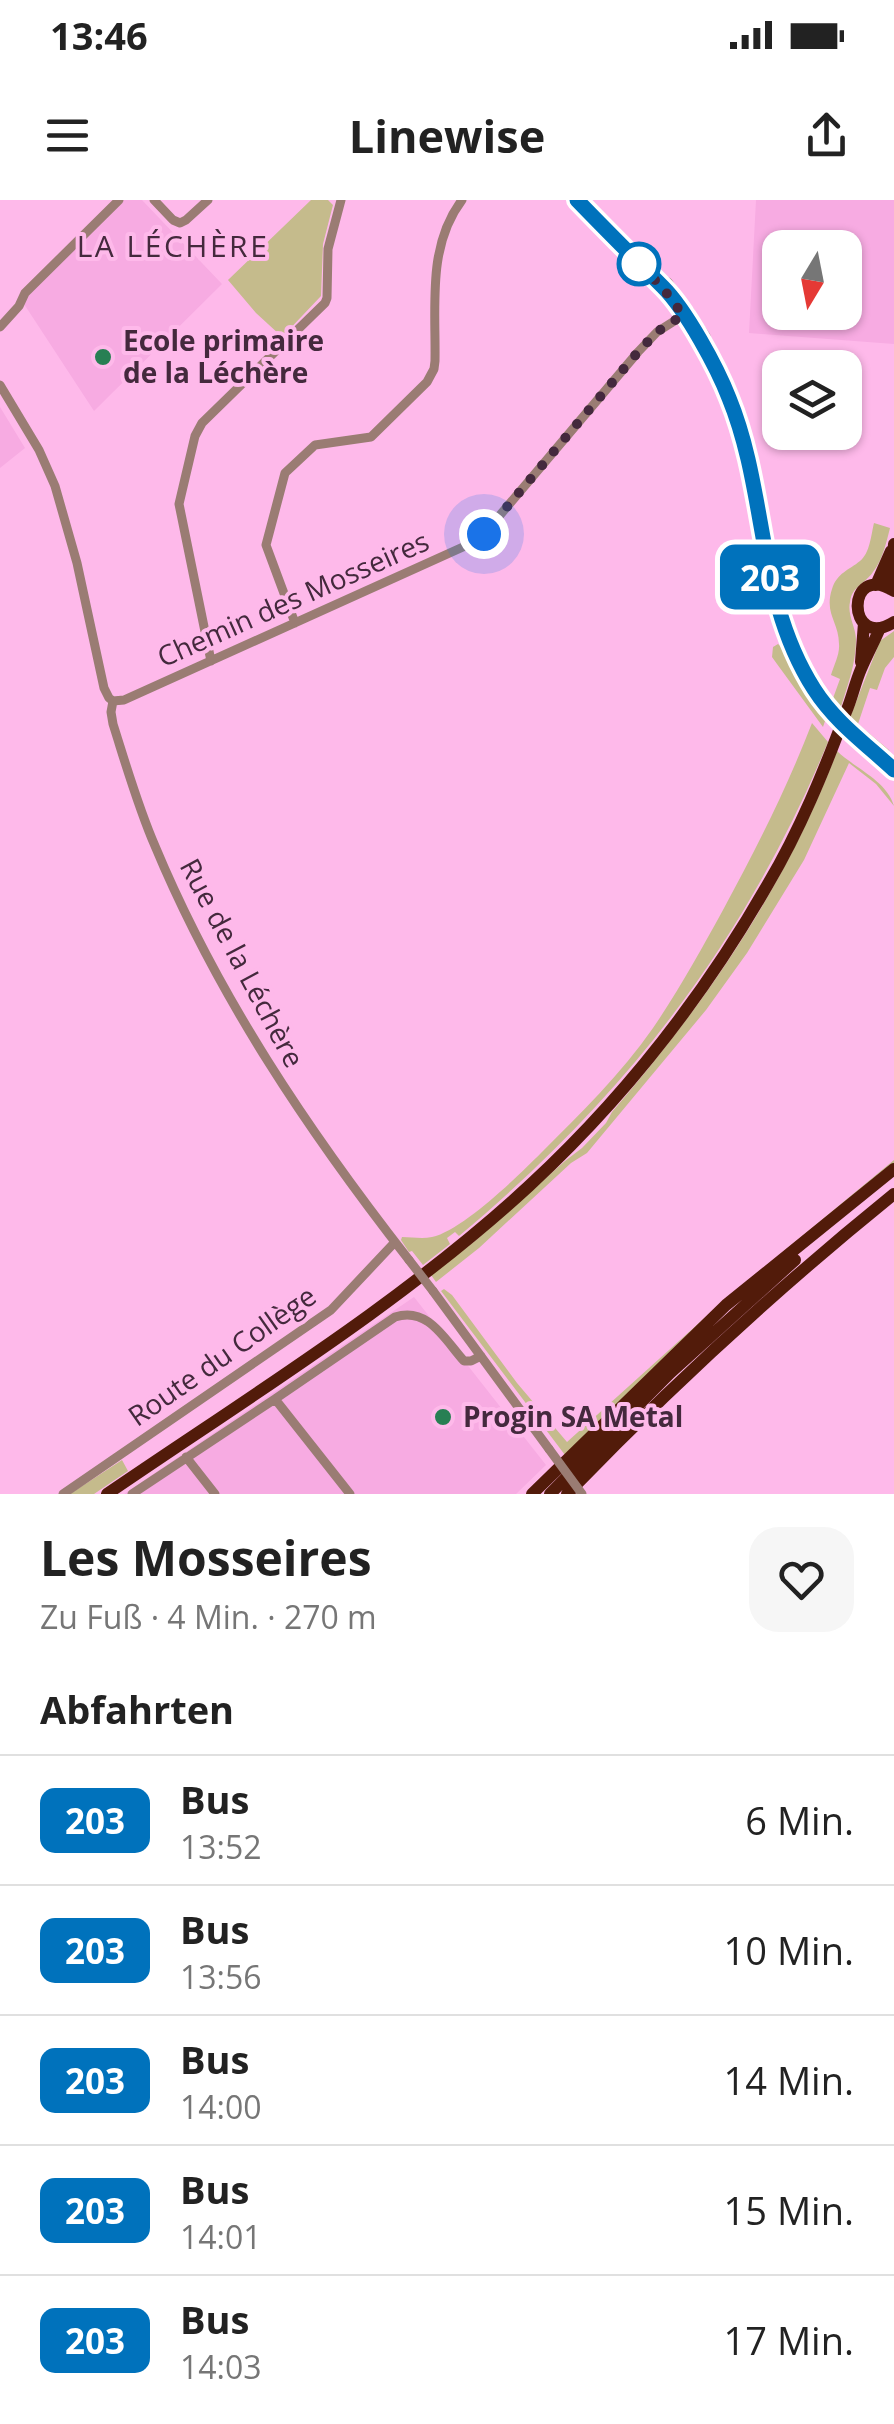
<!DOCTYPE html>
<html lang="de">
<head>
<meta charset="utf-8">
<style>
	body { margin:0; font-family:"Open Sans",sans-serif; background:#f6f6f6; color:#222; height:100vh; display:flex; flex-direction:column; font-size:38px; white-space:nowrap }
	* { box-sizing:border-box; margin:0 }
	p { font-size:32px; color:#767676 }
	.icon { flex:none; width:55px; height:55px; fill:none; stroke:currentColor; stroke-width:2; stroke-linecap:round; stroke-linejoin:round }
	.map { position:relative; height:1294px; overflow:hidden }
	.panel { display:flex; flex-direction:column; background:#fff; flex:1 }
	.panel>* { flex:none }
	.badge { padding:0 20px; border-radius:15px; font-size:35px; line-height:65px }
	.needle { width:65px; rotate:190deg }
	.controls { position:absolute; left:762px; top:30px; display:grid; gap:20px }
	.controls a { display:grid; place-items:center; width:100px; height:100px; border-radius:20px; background:#fff; box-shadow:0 2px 8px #0004; font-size:50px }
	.you { position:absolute; width:50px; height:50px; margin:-25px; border:8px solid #fff; border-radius:50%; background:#1a73e8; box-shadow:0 0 0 15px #1a73e833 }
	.map>.badge { position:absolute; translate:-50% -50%; box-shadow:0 0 0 5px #fff }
	h2 { padding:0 40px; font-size:38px; line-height:90px }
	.round { display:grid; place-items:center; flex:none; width:105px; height:105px; border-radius:30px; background:#f6f6f6 }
	.headline { display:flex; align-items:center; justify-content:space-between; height:170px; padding:0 40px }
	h1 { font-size:48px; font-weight:700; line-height:75px }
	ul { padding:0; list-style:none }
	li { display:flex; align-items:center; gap:30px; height:130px; padding:0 40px; border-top:2px solid #e0e0e0 }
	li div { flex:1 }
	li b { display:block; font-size:38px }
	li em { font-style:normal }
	li .badge { min-width:110px; font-weight:700; text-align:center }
	.status { display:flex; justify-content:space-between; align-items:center; height:70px; padding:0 50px; background:#fff; direction:ltr }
	.status svg { height:28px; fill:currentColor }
	header { display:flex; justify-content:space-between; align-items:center; height:130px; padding:0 40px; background:#fff; font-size:45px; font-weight:700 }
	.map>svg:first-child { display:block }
	.built { fill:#f7abe2; fill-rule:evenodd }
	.green { fill:#c5bb8c }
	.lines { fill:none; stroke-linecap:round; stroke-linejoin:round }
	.minor { stroke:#9a7c73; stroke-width:9 }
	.highway { stroke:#521b0a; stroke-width:12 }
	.minor-bridge { stroke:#9a7c73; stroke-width:9 }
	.line-casing { stroke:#fff; stroke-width:22 }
	.line { stroke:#0072bc; stroke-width:15 }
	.walk { stroke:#44293d; stroke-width:10; stroke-dasharray:0 18 }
	.stop-dot { fill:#fff; stroke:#0072bc; stroke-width:5 }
	.poi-dot { fill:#287f53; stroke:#feb9ea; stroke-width:4 }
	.labels { text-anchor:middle; stroke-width:8; stroke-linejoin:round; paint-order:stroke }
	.poi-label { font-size:28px; font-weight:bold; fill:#44293d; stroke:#feb9ea; text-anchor:start }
	.street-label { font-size:28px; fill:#44293d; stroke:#feb9ea }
	.neighbourhood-label { font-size:30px; letter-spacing:2.5px; fill:#44293d; stroke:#feb9ea }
</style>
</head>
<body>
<div class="status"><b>13:46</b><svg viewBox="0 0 49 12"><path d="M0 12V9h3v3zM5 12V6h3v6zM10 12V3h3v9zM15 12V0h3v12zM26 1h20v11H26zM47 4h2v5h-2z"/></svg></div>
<header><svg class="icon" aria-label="menu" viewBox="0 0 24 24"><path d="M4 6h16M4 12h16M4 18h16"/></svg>Linewise<svg class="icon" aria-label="share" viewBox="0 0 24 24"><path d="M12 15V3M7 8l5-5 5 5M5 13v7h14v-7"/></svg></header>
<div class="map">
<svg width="894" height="1294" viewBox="0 0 894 1294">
	<rect width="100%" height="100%" fill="#feb9ea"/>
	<!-- built -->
	<path class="built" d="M 123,0 L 142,0 L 222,84 L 94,211 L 24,104 L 24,97 Z
		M 756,0 L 894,0 L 894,144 L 749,133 ZM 780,48 L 845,48 L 845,112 L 780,112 Z
		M 0,207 L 25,248 L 0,268 Z
		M 414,1097 L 546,1265 L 516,1294 L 124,1294 Z"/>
	<!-- green -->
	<path class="green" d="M 311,0 L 328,0 L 333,5 L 323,44 L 321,96 L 284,135 L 280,135 L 256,113 L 228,80 Z
		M 874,323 L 890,328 C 886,343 883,359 873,372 C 865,384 852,386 850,402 C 847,415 856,427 856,440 C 856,464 847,487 840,510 L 832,501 L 840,479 L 831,475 C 834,465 840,454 839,444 C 839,422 824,414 832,389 C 837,373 849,370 860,361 C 870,353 871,335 874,323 Z
		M 894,431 L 894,457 L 885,468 L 877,490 L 870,488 L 858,524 L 889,550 L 891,555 L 867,537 L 849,520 L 880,441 Z
		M 778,444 L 784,449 L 808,494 L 826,518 L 823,527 L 777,464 L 772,457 L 773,447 Z
		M 812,523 L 828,542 C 744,744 626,896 459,1036 L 455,1032 L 447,1038 L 450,1044 L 423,1065 L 412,1051 L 409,1052 L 401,1040 L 402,1037 C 412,1037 422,1039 432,1037 C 463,1030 518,976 541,953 C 580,914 621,874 653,828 C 679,790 701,750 723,710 C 756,649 787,588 812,523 Z
		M 837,551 C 856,569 887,581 894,606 L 876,584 L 849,563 L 804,660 L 747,753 L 706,810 L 587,953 L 571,963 L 479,1048 L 436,1082 L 431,1075 L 475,1041 L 565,961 L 582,948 L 606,923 L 612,912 C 705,804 787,685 837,551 Z
		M 894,960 L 894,966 L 837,1013 L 565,1255 L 441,1091 L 444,1089 L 452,1095 L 517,1183 L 567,1242 L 720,1104 Z
		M 122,1260 L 128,1271 L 94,1294 L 70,1294 Z"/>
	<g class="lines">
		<!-- minor -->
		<path class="minor" d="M 154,0 L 173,20 L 180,23 L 186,20 L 208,0
			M 577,0 C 605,29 635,58 663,87 C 677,102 687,121 697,138 C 714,167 730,195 740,227 C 771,324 758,424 828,509
			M 659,79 L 668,82 L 706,136 L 709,154
			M 0,127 L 19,106 L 25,93 L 119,0
			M 0,185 L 39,250 L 55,286 L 77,363 L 104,488 L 109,498 L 113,501 L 111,512 L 113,524 C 126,565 138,607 155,646 C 218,797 309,932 409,1060
			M 295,423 L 266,345 L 285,273 L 315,245 L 371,237 L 427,182 L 434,169 L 435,161 C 436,107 427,46 462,0
			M 211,461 L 179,304 L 195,236 L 202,223 L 325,103 L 327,98 L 328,49 L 341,0
			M 113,501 L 124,500 L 474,342 L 484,334 L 638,152 L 657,132 L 690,111
			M 856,538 L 894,570
			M 433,1091 L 549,1249
			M 275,1199 L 395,1117 C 428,1106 445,1140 464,1161 L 471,1161 L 481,1156
			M 186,1257 L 215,1294
			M 63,1294 L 331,1110 L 395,1042
			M 132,1294 L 275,1199 L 350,1294"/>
		<!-- highway -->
		<path class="highway" d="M 876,385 L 891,351
			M 890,389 L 894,344
			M 894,391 C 845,360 846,452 894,422
			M 861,462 L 864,423
			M 107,1294 C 250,1196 401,1104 529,986 C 623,899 704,796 768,684 C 800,630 824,571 846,512 C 852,498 855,483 861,469 C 867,455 874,442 880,428
			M 532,1294 L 726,1105 L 894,969
			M 550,1294 L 670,1173 L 795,1060
			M 567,1294 C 670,1187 779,1087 894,994"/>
		<!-- minor-bridge -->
		<path class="minor-bridge" d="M 828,509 L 856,538
			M 409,1060 L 433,1091
			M 549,1249 L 582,1294"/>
	</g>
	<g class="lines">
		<!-- line casing -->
		<g class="line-casing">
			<path id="line" d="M 577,0 C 605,29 634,58 663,87 C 686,110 717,167 729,198 C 768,293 756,398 814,489 C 835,522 866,544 894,570"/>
		</g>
		<!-- line -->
		<use href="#line" class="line"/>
		<!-- walk -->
		<path class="walk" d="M 484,334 L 638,152 L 657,132 L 683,115 L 662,87 L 639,64"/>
	</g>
	<!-- markers -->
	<circle class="stop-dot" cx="639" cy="64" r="20"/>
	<g class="poi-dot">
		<circle cx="103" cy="157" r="10"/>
		<circle cx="443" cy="1217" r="10"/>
	</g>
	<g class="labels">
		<!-- poi labels -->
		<g class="poi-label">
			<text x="123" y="151">Ecole primaire<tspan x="123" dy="32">de la Léchère</tspan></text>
			<text x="463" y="1227">Progin SA Metal</text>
		</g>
		<!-- street labels -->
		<g class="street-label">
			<text transform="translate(293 399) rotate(-24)" y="10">Chemin des Mosseires</text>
			<text transform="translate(242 763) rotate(62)" y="10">Rue de la Léchère</text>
			<text transform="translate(222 1156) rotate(-35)" y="10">Route du Collège</text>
		</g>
		<!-- neighbourhood labels -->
		<g class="neighbourhood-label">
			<text x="173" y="57">LA LÉCHÈRE</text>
		</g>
	</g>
</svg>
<div class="controls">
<a><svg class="needle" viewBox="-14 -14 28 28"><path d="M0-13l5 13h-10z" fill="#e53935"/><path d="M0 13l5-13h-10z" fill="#767676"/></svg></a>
<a><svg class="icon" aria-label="layers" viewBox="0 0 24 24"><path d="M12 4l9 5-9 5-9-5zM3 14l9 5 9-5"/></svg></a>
</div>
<div class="you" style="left:484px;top:334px"></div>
<b class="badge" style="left:770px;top:377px;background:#0072bc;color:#fff">203</b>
</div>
<section class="panel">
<div class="headline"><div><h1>Les Mosseires</h1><p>Zu Fuß · 4 Min. · 270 m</p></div><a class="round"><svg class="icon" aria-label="heart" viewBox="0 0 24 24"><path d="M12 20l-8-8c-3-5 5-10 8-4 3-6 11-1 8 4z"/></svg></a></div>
<h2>Abfahrten</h2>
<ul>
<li><span class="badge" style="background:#0072bc;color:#fff">203</span><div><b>Bus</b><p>13:52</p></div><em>6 Min.</em></li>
<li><span class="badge" style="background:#0072bc;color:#fff">203</span><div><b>Bus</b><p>13:56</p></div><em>10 Min.</em></li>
<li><span class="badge" style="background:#0072bc;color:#fff">203</span><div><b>Bus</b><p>14:00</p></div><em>14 Min.</em></li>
<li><span class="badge" style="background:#0072bc;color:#fff">203</span><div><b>Bus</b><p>14:01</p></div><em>15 Min.</em></li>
<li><span class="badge" style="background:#0072bc;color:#fff">203</span><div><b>Bus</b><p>14:03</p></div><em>17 Min.</em></li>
</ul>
</section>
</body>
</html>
